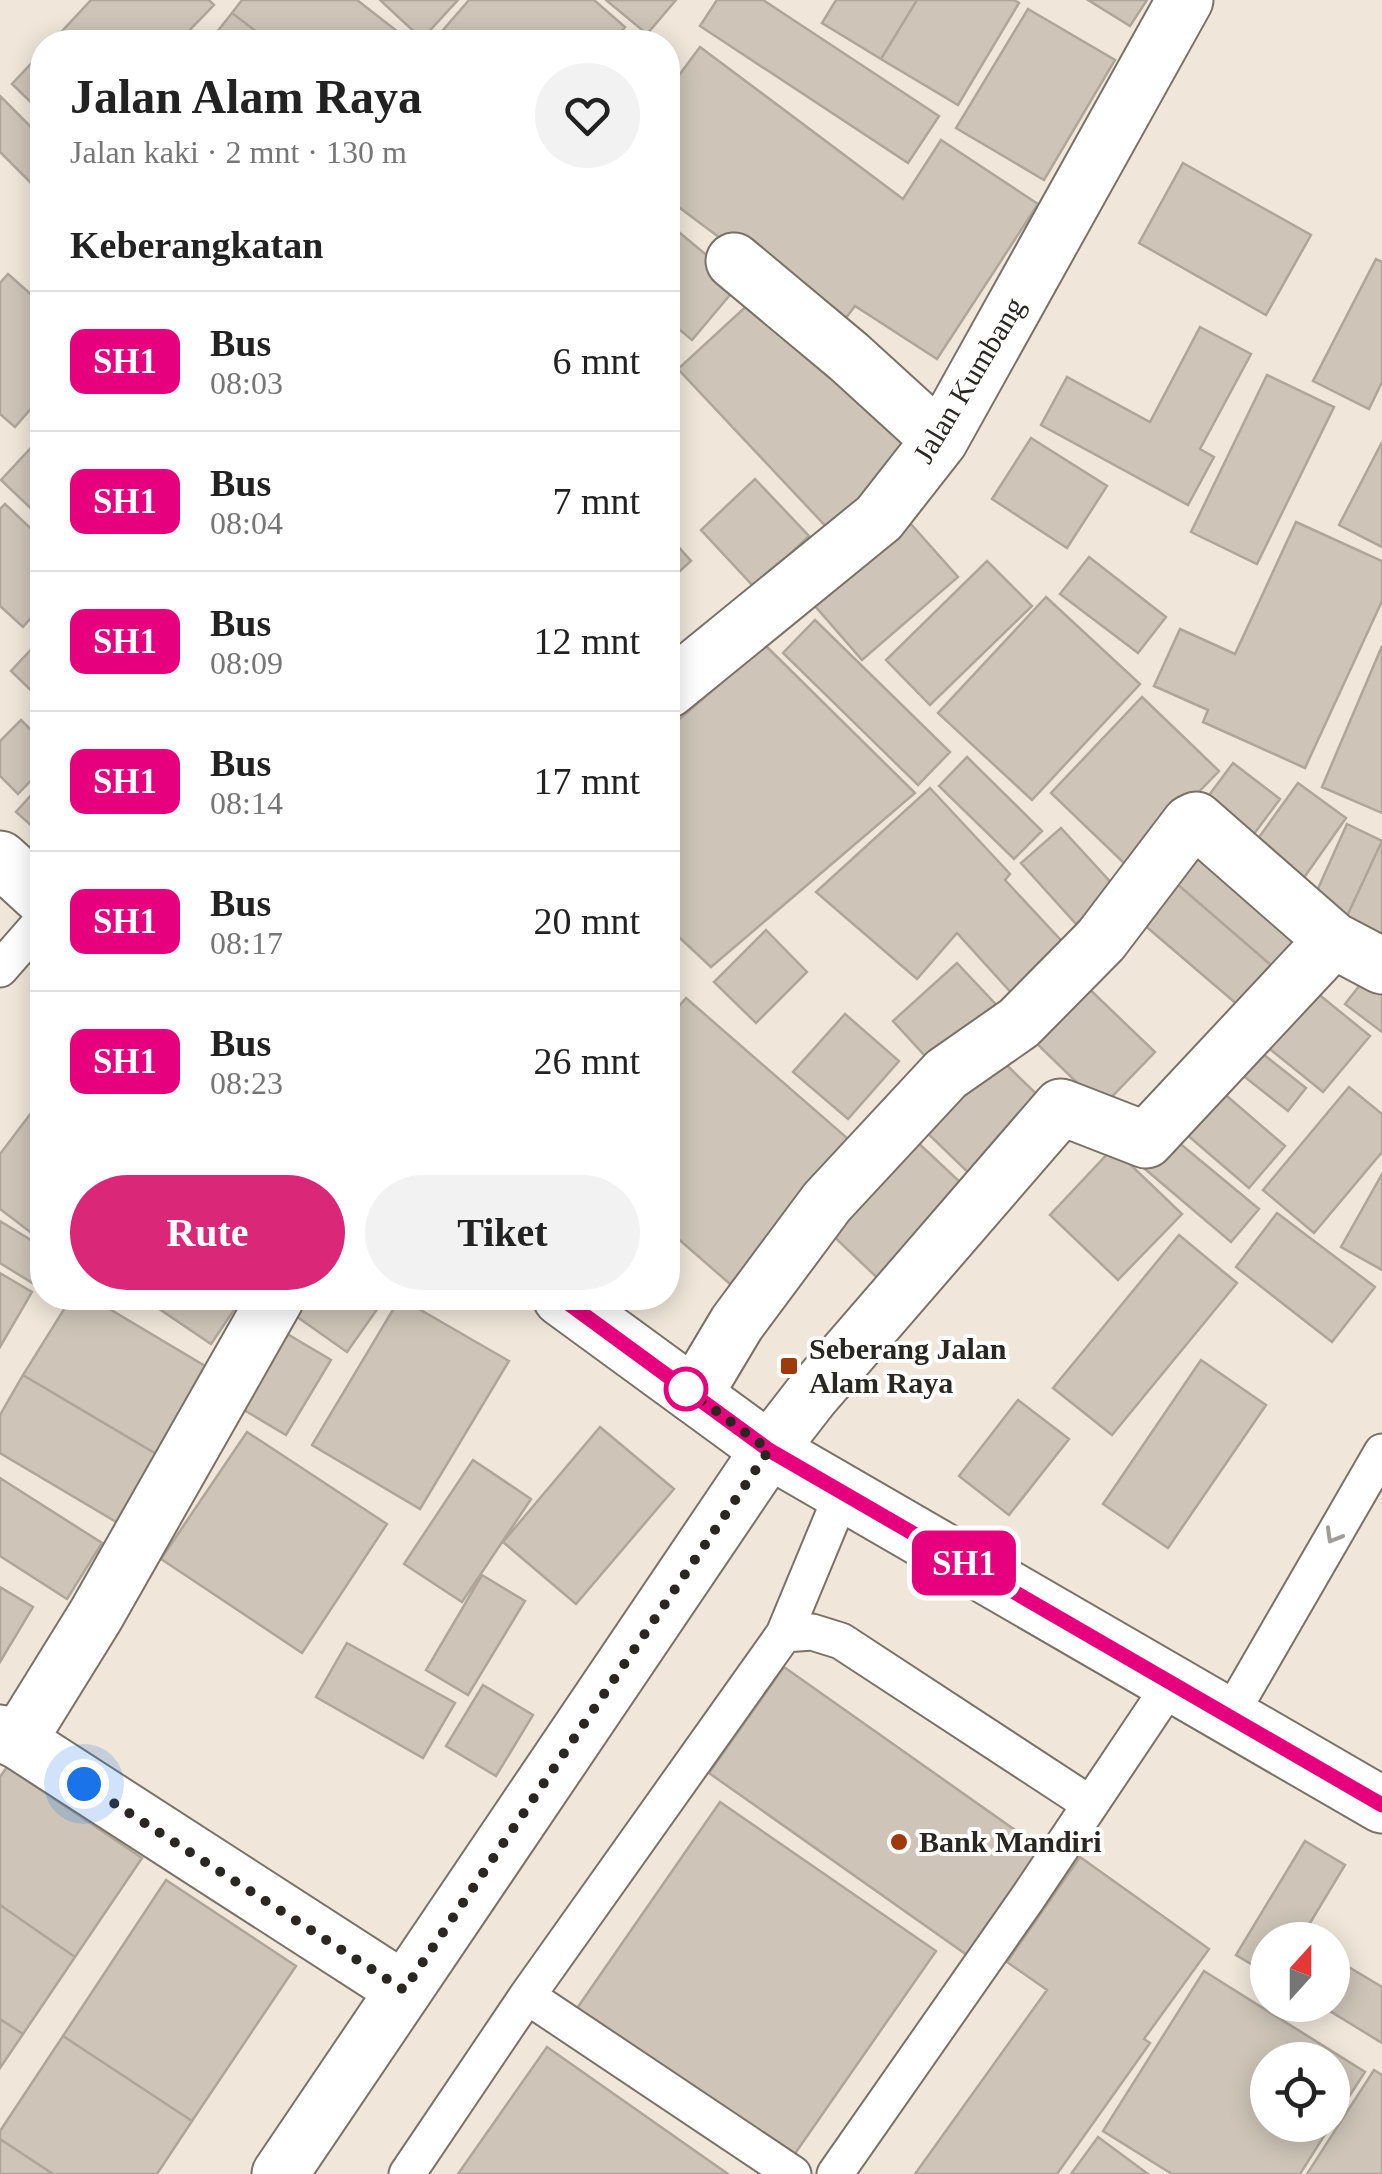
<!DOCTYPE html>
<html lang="id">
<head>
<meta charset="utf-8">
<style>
	body { margin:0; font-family:"Times New Roman",serif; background:#f2f2f2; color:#222; height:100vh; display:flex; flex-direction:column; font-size:38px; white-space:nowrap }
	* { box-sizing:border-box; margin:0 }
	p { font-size:32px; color:#767676 }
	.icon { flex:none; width:55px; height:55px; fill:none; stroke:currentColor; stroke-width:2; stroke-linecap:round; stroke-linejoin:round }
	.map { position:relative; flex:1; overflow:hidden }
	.panel { position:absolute; left:30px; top:30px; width:650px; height:1280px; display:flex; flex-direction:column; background:#fff; border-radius:40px; box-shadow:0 5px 25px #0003 }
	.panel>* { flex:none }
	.badge { padding:0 20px; border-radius:15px; font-size:35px; line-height:65px }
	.needle { width:65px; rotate:21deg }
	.fabs { position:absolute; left:1250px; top:1922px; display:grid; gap:20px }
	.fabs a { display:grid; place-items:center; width:100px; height:100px; border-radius:50%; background:#fff; box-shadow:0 5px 25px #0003; font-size:50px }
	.you { position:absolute; width:50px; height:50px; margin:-25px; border:8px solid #fff; border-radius:50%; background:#1a73e8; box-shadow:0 0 0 15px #1a73e833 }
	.map>.badge { position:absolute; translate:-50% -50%; box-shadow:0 0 0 5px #fff }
	h2 { padding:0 40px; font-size:38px; line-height:90px }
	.round { display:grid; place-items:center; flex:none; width:105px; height:105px; border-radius:52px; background:#f2f2f2 }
	.headline { display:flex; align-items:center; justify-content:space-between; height:170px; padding:0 40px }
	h1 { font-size:48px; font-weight:700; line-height:75px }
	.action { display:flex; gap:20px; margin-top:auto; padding:20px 40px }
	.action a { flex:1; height:115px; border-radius:60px; background:#db2777; color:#fff; font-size:40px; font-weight:700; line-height:115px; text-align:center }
	.action a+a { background:#f2f2f2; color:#222 }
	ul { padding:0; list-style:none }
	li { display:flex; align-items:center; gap:30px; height:140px; padding:0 40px; border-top:2px solid #e0e0e0 }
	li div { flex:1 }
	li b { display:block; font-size:38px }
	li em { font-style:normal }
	li .badge { min-width:110px; font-weight:700; text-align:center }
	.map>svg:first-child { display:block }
	.building { fill:#cec5b8; stroke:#aea699; stroke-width:2.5 }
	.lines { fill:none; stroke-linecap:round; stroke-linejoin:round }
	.service-casing { stroke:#7a7267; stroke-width:39 }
	.minor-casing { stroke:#7a7267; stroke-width:59 }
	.tertiary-casing { stroke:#7a7267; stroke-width:59 }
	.secondary-casing { stroke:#7a7267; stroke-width:59 }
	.service { stroke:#fff; stroke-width:35 }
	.minor { stroke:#fff; stroke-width:55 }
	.tertiary { stroke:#fff; stroke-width:55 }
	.secondary { stroke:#fff; stroke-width:55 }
	.oneway { stroke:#9f9d9b }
	.line-casing { stroke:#fff; stroke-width:22 }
	.line { stroke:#e6007e; stroke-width:15 }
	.walk { stroke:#2a2621; stroke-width:10; stroke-dasharray:0 18 }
	.poi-dot { fill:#9f3a0d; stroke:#fff; stroke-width:4 }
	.stop-dot { fill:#fff; stroke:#e6007e; stroke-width:5 }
	.labels { text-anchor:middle; stroke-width:8; stroke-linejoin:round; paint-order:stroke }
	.street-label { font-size:30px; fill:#2a2621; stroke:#fff }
	.poi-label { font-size:30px; font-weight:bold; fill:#2a2621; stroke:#fff; text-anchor:start }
</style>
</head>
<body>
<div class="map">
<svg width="1382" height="2174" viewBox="0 0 1382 2174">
	<rect width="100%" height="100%" fill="#f0e7da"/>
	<!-- building -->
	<path class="building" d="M 91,0 L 209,0 L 214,5 L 178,42 L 52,42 Z
		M 242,0 L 357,0 L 411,42 L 270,42 L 232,13 Z
		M 380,0 L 458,0 L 422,39 Z
		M 469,0 L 594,0 L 625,27 L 611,42 L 457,42 L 443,30 Z
		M 606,0 L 676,0 L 647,34 Z
		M 717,0 L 763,0 L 939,116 L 908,163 L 700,26 Z
		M 836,0 L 917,0 L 881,59 L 822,23 Z
		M 917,0 L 1014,0 L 1019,3 L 958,105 L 881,59 Z
		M 1088,0 L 1147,0 L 1130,26 Z
		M 1028,9 L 1115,60 L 1044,180 L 956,128 Z
		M 232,13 L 270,42 L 209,42 Z
		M 700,47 L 903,199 L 941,140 L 1038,204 L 937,359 L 855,306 L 839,327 L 668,199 L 668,90 Z
		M 42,52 L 42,113 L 12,84 Z
		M 0,96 L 42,138 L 42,194 L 0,152 Z
		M 1183,163 L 1311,235 L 1266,315 L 1139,243 Z
		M 668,223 L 740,283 L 692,340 L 668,320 Z
		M 1376,259 L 1382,262 L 1382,382 L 1369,409 L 1313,381 Z
		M 8,274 L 42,304 L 42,396 L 15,427 L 0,414 L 0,283 Z
		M 764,290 L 918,454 L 832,533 L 678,369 Z
		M 1200,327 L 1251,354 L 1200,449 L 1214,457 L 1188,505 L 1041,425 L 1067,377 L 1150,422 Z
		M 1267,375 L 1334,407 L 1257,564 L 1191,532 Z
		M 42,436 L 42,519 L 1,480 Z
		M 1031,438 L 1107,486 L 1067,548 L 992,499 Z
		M 1382,442 L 1382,547 L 1339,525 Z
		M 755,479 L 809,536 L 755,588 L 701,530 Z
		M 5,504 L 42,539 L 42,605 L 23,627 L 0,606 L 0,509 Z
		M 1296,522 L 1382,561 L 1382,601 L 1305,768 L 1203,722 L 1208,710 L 1154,686 L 1180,629 L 1235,654 Z
		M 910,523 L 958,577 L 862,660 L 815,606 Z
		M 668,535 L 691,561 L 668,582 Z
		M 1089,557 L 1166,617 L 1138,653 L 1060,594 Z
		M 987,561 L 1032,606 L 930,705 L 886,660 Z
		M 1046,597 L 1140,684 L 1032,800 L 938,713 Z
		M 815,620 L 950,752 L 918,785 L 783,653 Z
		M 42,638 L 42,701 L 11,671 Z
		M 765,645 L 915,793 L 711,967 L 668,927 L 668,729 Z
		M 1382,646 L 1382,813 L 1322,787 Z
		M 1142,697 L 1219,771 L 1127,866 L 1051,793 Z
		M 21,720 L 42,741 L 42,769 L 18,794 L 0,776 L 0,741 Z
		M 967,757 L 1042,831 L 1014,859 L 939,786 Z
		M 1233,763 L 1280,799 L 1245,846 L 1198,810 Z
		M 42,783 L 42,835 L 16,812 Z
		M 1298,783 L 1346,818 L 1296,889 L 1247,854 Z
		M 930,788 L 1010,874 L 1005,880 L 1070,950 L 1016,998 L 957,933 L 917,979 L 816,892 Z
		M 1347,824 L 1382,841 L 1342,927 L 1308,911 Z
		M 1061,828 L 1116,888 L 1076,924 L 1021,863 Z
		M 1204,838 L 1307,927 L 1272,966 L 1169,877 Z
		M 1382,841 L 1382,945 L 1342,927 Z
		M 1169,877 L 1272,966 L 1239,1006 L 1135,917 Z
		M 766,930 L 807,972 L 756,1023 L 714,982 Z
		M 957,963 L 1002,1011 L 937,1069 L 893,1021 Z
		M 1371,971 L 1382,979 L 1382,1032 L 1345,1004 Z
		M 1083,983 L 1155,1052 L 1102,1107 L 1031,1038 Z
		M 1306,984 L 1370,1036 L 1323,1092 L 1260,1041 Z
		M 686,998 L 854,1144 L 730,1284 L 668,1230 L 668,1019 Z
		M 845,1014 L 899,1061 L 848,1119 L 793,1072 Z
		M 1254,1047 L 1306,1088 L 1288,1111 L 1236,1070 Z
		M 993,1052 L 1049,1106 L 976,1180 L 920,1126 Z
		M 1349,1087 L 1382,1114 L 1382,1152 L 1314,1233 L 1263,1190 Z
		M 1221,1091 L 1285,1146 L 1249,1188 L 1185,1133 Z
		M 38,1104 L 42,1108 L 42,1241 L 0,1209 L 0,1154 Z
		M 1172,1137 L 1259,1209 L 1231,1242 L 1145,1169 Z
		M 913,1138 L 977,1198 L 889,1289 L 826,1229 Z
		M 1113,1148 L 1182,1214 L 1118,1280 L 1050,1215 Z
		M 1382,1174 L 1382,1270 L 1341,1247 Z
		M 1277,1213 L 1375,1287 L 1332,1342 L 1236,1267 Z
		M 0,1221 L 42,1247 L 42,1289 L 0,1263 Z
		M 1179,1235 L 1237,1283 L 1112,1435 L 1053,1388 Z
		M 0,1273 L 32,1292 L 0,1347 Z
		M 71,1298 L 91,1298 L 210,1369 L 158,1455 L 23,1375 Z
		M 143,1298 L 242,1298 L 211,1344 Z
		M 304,1298 L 385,1298 L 347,1352 L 293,1314 Z
		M 400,1298 L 509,1361 L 420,1509 L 312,1445 Z
		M 284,1332 L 331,1360 L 286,1435 L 239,1407 Z
		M 1201,1360 L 1266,1405 L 1168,1548 L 1103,1504 Z
		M 23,1375 L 158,1455 L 118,1523 L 0,1453 L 0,1415 Z
		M 1018,1400 L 1069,1439 L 1009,1515 L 959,1476 Z
		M 600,1427 L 674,1489 L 576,1604 L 503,1542 Z
		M 247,1432 L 387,1524 L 302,1653 L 161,1559 Z
		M 473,1460 L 531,1499 L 462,1602 L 404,1564 Z
		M 0,1478 L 102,1543 L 67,1599 L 0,1556 Z
		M 482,1575 L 525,1601 L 468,1695 L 426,1670 Z
		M 0,1587 L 33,1607 L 0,1662 Z
		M 347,1643 L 455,1703 L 423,1758 L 316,1697 Z
		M 784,1667 L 1049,1854 L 974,1960 L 709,1773 Z
		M 483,1685 L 533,1715 L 496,1776 L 446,1746 Z
		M 7,1767 L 142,1858 L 75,1957 L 0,1905 L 0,1777 Z
		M 720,1802 L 936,1951 L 787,2165 L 571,2017 Z
		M 1305,1841 L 1345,1865 L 1301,1938 L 1305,1940 L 1268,1940 L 1268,1974 L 1236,1955 Z
		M 1080,1857 L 1209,1949 L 1144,2039 L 1150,2043 L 1057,2174 L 915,2174 L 1047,1990 L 1007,1962 Z
		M 166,1880 L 296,1966 L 192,2121 L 63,2036 Z
		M 0,1905 L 75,1957 L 23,2034 L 0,2019 Z
		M 1332,1957 L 1382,1987 L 1382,2043 L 1320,2005 L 1332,2005 Z
		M 1204,1971 L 1365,2072 L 1332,2123 L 1332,2060 L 1268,2060 L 1268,2125 L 1331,2125 L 1300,2174 L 1172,2174 L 1103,2131 Z
		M 0,2019 L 23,2034 L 0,2068 Z
		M 63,2036 L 192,2121 L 157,2174 L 53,2174 L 0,2139 L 0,2131 Z
		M 547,2047 L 728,2174 L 458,2174 Z
		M 1374,2070 L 1382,2075 L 1382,2174 L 1307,2174 Z
		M 1098,2137 L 1148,2174 L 1071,2174 Z
		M 0,2139 L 53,2174 L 0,2174 Z"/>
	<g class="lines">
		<!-- service casing -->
		<g class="service-casing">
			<path id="service" d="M 0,969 L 42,921
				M 784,1634 L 812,1632 L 841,1641 L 1090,1804
				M 1230,1715 L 1382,1452
				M 527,1996 L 793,2174
				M 407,2174 L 527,1996 L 784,1634 L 843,1492
				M 835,2174 L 1027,1899 L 1171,1684"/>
		</g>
		<!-- minor casing -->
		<g class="minor-casing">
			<path id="minor" d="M 734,261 L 849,357 L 940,440
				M 668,690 L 879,518 L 940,440 L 1185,0
				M 694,1395 L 737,1323 L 827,1202 L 946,1074 L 1019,1023 L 1101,940 L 1190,823 L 1196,820 L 1333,940
				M 769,1450 L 811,1396 L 1061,1107 L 1146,1140 L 1333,940 L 1382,966
				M 0,1733 L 18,1741 L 404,1990
				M 18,1741 L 96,1615 L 276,1298"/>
		</g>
		<!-- tertiary casing -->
		<g class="tertiary-casing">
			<path id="tertiary" d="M 280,2174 L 769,1450"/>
		</g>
		<!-- secondary casing -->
		<g class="secondary-casing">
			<path id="secondary" d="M 0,859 L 42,897
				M 561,1298 L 769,1450 L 1382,1805"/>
		</g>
		<!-- service -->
		<use href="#service" class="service"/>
		<!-- minor -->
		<use href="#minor" class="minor"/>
		<!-- tertiary -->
		<use href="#tertiary" class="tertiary"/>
		<!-- secondary -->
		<use href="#secondary" class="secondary"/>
	</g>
	<!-- one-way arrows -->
	<defs><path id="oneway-chevron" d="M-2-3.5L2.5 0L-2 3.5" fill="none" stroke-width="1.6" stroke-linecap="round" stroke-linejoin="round" transform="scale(2.5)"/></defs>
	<use class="oneway" href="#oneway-chevron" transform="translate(1333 1536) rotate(120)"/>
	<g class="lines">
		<!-- line casing -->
		<g class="line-casing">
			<path id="line" d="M 561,1298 L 769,1450 L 1382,1805"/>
		</g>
		<!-- line -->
		<use href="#line" class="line"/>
		<!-- walk -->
		<path class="walk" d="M 84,1784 L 404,1990 L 769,1450 L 678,1383 L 686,1389"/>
	</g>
	<!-- markers -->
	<g class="poi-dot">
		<rect x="779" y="1356" width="20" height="20" rx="5"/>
		<circle cx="899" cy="1842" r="10"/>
	</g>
	<circle class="stop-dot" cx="686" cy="1389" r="20"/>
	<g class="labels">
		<!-- street labels -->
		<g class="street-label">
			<text transform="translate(969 380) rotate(-59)" y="10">Jalan Kumbang</text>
		</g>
		<!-- poi labels -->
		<g class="poi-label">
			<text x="809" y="1359">Seberang Jalan<tspan x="809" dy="34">Alam Raya</tspan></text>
			<text x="919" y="1852">Bank Mandiri</text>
		</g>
	</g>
</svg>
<div class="fabs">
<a><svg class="needle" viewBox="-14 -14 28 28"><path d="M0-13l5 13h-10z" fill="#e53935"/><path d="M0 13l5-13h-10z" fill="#767676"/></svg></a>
<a><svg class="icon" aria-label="locate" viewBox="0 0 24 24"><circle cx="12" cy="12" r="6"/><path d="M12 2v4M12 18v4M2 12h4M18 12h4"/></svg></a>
</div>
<div class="you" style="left:84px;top:1784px"></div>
<b class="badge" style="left:964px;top:1563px;background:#e6007e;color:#fff">SH1</b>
<section class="panel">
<div class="headline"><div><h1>Jalan Alam Raya</h1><p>Jalan kaki · 2 mnt · 130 m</p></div><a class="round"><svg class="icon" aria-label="heart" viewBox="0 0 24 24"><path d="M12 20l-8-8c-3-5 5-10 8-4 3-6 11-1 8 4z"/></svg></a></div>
<h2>Keberangkatan</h2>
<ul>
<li><span class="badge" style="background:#e6007e;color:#fff">SH1</span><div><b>Bus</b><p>08:03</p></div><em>6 mnt</em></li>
<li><span class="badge" style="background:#e6007e;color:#fff">SH1</span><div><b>Bus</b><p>08:04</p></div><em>7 mnt</em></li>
<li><span class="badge" style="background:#e6007e;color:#fff">SH1</span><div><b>Bus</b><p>08:09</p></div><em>12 mnt</em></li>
<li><span class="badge" style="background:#e6007e;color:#fff">SH1</span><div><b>Bus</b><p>08:14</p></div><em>17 mnt</em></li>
<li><span class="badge" style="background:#e6007e;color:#fff">SH1</span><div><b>Bus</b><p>08:17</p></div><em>20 mnt</em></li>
<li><span class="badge" style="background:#e6007e;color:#fff">SH1</span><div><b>Bus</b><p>08:23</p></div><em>26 mnt</em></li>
</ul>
<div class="action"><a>Rute</a><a>Tiket</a></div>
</section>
</div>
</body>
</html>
